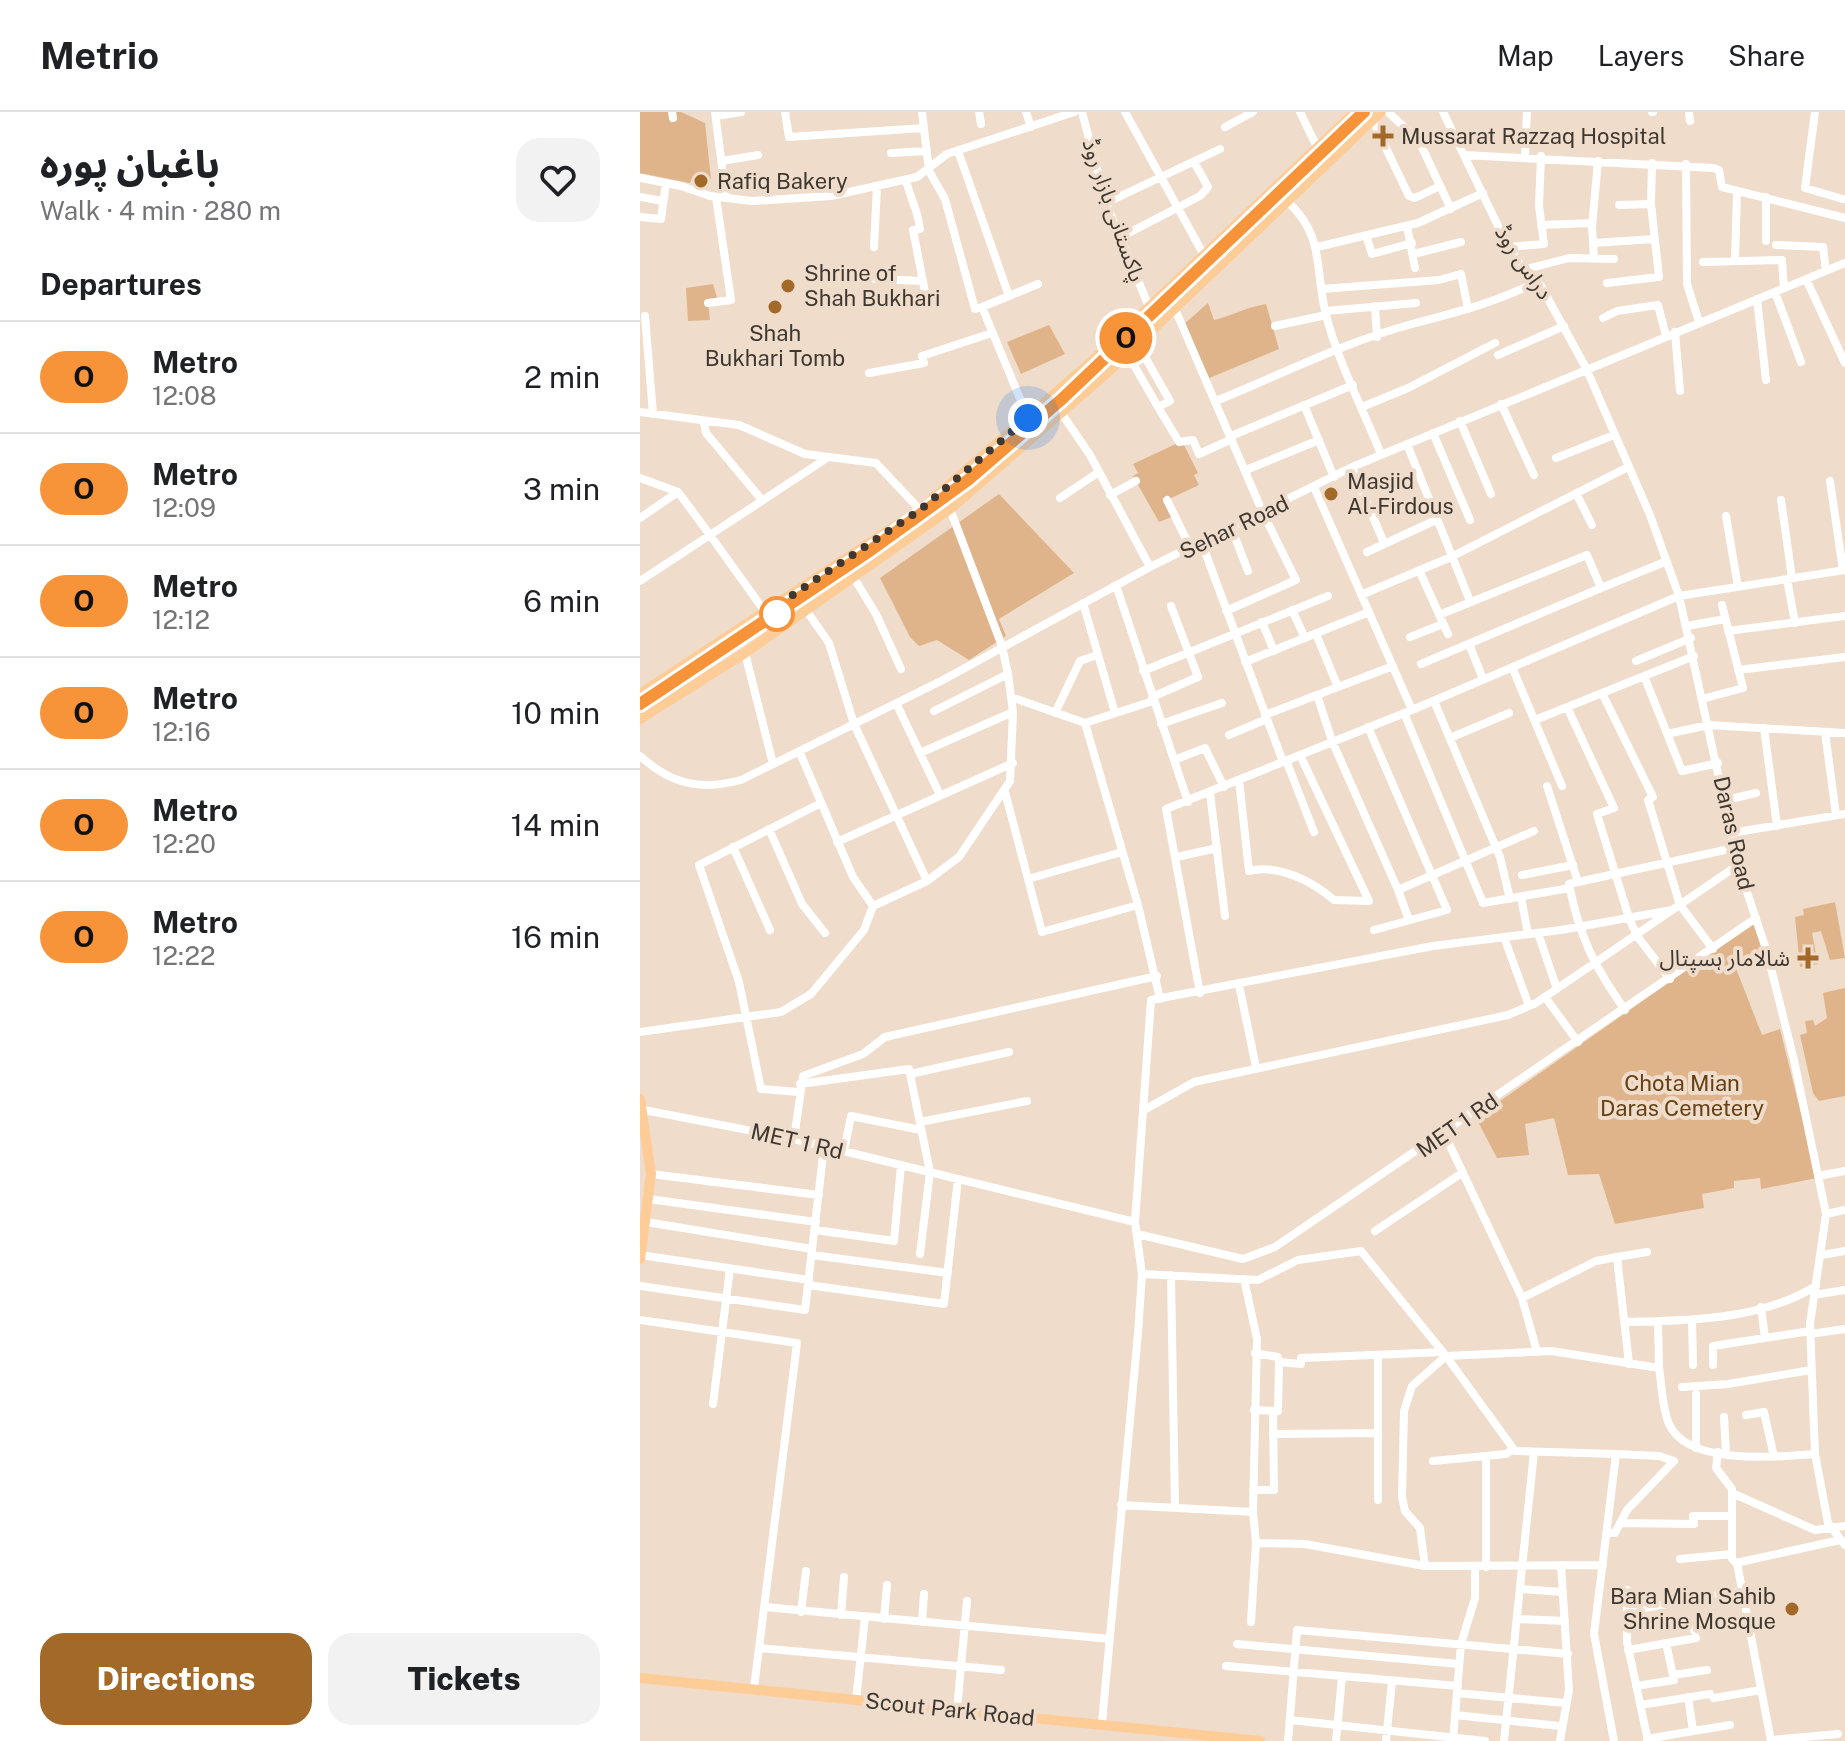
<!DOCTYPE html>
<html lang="en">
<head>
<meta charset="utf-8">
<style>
	body { margin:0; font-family:"Public Sans","Noto Sans Arabic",sans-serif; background:#f2f2f2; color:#202124; height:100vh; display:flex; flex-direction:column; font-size:30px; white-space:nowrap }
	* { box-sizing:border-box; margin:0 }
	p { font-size:26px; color:#757577 }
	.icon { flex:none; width:44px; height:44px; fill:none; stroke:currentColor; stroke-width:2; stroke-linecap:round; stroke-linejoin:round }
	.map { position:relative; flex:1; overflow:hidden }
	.details { display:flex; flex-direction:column; background:#fff; width:640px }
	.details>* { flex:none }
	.badge { padding:0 16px; border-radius:26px; font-size:28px; line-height:52px }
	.you { position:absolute; width:40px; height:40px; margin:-20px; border:6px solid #fff; border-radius:50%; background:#1a73e8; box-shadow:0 0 0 12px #1a73e833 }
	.map>.badge { position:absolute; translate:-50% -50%; box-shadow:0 0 0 4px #fff }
	h2 { padding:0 40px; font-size:30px; line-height:72px }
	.round { display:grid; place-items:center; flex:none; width:84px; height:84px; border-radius:24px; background:#f2f2f2 }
	.summary { display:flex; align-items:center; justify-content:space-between; height:136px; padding:0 40px }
	h1 { font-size:38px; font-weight:800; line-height:60px }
	.primary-button { display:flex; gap:16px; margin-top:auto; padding:16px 40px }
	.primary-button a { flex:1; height:92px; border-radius:24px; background:#a36928; color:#fff; font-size:32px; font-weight:800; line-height:92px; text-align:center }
	.primary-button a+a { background:#f2f2f2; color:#202124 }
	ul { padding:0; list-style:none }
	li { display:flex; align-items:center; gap:24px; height:112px; padding:0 40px; border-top:2px solid #e0e0e0 }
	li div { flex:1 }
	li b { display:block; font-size:30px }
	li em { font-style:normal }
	li .badge { min-width:88px; font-weight:700; text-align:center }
	header { display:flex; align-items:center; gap:48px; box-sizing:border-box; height:112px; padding:0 40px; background:#fff; border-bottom:2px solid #e0e0e0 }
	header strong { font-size:38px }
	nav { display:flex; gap:44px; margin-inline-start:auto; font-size:28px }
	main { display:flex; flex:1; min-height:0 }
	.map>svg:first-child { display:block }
	.green { fill:#dfb48b }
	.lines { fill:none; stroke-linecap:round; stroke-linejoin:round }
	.minor { stroke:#fff; stroke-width:8 }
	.major { stroke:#fdcc97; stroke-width:10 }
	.rail { stroke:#8b7f74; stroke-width:2; stroke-dasharray:12 6; stroke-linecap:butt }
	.line-casing { stroke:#fff; stroke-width:18 }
	.line { stroke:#f7943a; stroke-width:12 }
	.walk { stroke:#3f3831; stroke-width:8; stroke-dasharray:0 14.4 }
	.poi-dot { fill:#a36928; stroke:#efdccb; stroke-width:3 }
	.stop-dot { fill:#fff; stroke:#f7943a; stroke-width:4 }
	.labels { text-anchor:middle; stroke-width:8; stroke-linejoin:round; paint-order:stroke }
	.poi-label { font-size:22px; fill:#3f3831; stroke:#efdccb; text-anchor:start }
	.street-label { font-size:22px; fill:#3f3831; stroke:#efdccb }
	.park-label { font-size:22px; fill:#664013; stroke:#efdccb }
</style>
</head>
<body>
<header>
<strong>Metrio</strong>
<nav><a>Map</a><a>Layers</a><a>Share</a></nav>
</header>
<main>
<section class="details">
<div class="summary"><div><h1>باغبان پورہ</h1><p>Walk · 4 min · 280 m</p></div><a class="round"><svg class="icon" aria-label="heart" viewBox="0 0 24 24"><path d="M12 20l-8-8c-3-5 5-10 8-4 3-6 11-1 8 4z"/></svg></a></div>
<h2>Departures</h2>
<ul>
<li><span class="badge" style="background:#f7943a;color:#111">O</span><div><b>Metro</b><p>12:08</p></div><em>2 min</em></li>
<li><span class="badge" style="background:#f7943a;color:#111">O</span><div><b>Metro</b><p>12:09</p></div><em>3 min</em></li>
<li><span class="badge" style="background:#f7943a;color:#111">O</span><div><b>Metro</b><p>12:12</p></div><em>6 min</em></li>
<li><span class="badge" style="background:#f7943a;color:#111">O</span><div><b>Metro</b><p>12:16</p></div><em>10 min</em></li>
<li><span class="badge" style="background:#f7943a;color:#111">O</span><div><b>Metro</b><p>12:20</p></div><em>14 min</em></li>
<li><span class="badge" style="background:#f7943a;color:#111">O</span><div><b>Metro</b><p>12:22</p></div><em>16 min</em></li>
</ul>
<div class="primary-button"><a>Directions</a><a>Tickets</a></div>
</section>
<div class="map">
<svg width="1205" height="1629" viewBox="0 0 1205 1629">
	<rect width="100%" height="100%" fill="#efdccb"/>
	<!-- green -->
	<path class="green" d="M 0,0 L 41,0 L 65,11 L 71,67 L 53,64 L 50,71 L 0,61 Z
		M 73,172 L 78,189 L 68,191 L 70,208 L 48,209 L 46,176 Z
		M 568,191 L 574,208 C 592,204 606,195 626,192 L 639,237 L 567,267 L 543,213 Z
		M 409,213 L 425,242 L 381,262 L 367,230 Z
		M 542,329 L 558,361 L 554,363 L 559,373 L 527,388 L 534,404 L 519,410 L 493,364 L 498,361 L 493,352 Z
		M 359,382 L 434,461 L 359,507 L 366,524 L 329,548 L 297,528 L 279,534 L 270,525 L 240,466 Z
		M 1195,790 L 1205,846 L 1190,848 L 1181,819 L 1172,821 L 1178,852 L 1160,855 L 1155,805 L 1164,803 L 1163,797 Z
		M 1115,810 L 1124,842 L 1095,854 L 1122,923 L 1140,917 L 1177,1066 L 1121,1077 L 1120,1066 L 1094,1069 L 1094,1076 L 1062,1082 L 1064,1096 L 975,1112 L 959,1062 L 928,1063 L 914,1006 L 885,1012 L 889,1043 L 857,1046 L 836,1006 Z
		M 1205,876 L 1205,984 L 1179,989 L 1173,981 L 1160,923 L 1167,921 L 1165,909 L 1173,908 L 1175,914 L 1187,906 L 1183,881 Z"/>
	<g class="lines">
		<!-- minor -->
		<path class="minor" d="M 32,0 L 33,6
			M 75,0 L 86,86
			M 145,0 L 149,25 L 284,16
			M 282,0 L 289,59 L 305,87 L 335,197 L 342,195 L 388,306
			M 339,0 L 341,12
			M 386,0 L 391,15
			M 442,0 L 466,91 L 509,195
			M 485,0 L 565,145
			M 660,0 L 677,35
			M 748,0 L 779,29 L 811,97
			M 803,0 L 861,120 L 883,158 L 901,174 L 946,256 L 1010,403 L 1039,484 L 1098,753 L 1127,840 L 1154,948 L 1186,1102 L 1170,1212 L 1175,1342
			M 1012,0 L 1013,0
			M 1049,0 L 1050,9
			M 1175,0 L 1165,76 L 1203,87
			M 76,4 L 101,0
			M 732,7 L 769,84 L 775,86 L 800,74
			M 585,15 L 613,0
			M 318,39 L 369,184 L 342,195
			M 251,41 L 287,39
			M 824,43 L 1073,56 L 1079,58 L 1082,75 L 1205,106
			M 885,44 L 887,0
			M 82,49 L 118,43
			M 1046,52 L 1047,172 L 1059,210
			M 0,66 L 41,74 L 70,84 L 112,89 L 191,84 L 277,65 L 307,42 L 434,0
			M 266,68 C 270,86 278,98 280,117 L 273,118 L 285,180
			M 0,85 L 23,89
			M 647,89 C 686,125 674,156 686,203 C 698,250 723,297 741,342
			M 466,91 L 580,37
			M 979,93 L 1011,92
			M 0,105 L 21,107 L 26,71
			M 901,113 L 952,111
			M 767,114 L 775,156
			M 726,123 L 732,142 L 772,131
			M 479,126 L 560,84 L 568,75 L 554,50
			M 1126,129 L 1126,85
			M 953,131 L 1015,127
			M 1136,133 L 1183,135 L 1186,159
			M 234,135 L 237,74
			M 677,135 L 778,111 L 843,81
			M 869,135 L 904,132 L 899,94 L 901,44
			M 774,142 L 821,130
			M 954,146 L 952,115 L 958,49
			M 1095,149 L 1097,80
			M 1063,150 L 1142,148 L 1144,176
			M 214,158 L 235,167 L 283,169
			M 883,158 L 929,146 L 974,147
			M 1166,167 L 1205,251
			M 967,171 L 1019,165 L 1011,92 L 1012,51
			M 682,177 L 799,168 L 821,162 L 828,197
			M 1135,180 L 1161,250
			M 369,184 L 398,172
			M 1117,187 L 1126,268
			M 68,191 L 91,188 L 76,85
			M 735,194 L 737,225
			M 535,197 L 623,401 L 656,468 L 586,499
			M 686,199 L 776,191
			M 5,204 L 13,302
			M 963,206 L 977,199 L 1018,193 L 1026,224
			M 635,214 L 686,203
			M 1035,220 L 1040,279
			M 497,231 L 530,289 L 518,295 L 539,330 L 553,328 L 559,342 L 592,327
			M 487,241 L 518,295
			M 858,243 L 924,214
			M 229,261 L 284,251 L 282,244 L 352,221
			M 576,289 C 640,263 705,230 772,212 C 813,201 855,191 894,171
			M 861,292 L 894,363
			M 664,293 L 694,365
			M 722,295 L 768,276 L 855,231
			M 0,300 L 99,313 L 165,342 L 236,351 L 280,398
			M 422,302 L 450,343 L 510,455
			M 820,309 L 851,382
			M 64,311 L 66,321 L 121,387
			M 793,321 L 830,408
			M 591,324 L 713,273
			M 767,332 L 830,489
			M 916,346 L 974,323
			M 712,355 L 744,431
			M 606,358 L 679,328
			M 0,366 L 38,380
			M 1190,369 L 1203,458
			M 674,375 L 772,598
			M 936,381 L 952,413
			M 470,383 L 496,369
			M 420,386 L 459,360
			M 527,388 L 550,435
			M 1141,388 L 1152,466
			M 1086,404 L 1098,475
			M 0,406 L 38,380 L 70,423 L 187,346
			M 591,415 L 608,459
			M 561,429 L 643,650
			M 727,440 L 796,408
			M 779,458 L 808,522
			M 214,466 L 236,502 L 261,557
			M 1147,467 L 1155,511
			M 0,469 L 70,423 L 138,518
			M 476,473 L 548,690
			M 721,483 L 811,445 L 988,355
			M 443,491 L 475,601
			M 166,498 L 189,531 L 214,612 L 287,769
			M 652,498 L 665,526
			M 799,503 L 947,443 L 961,476 L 1027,449
			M 622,510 L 634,539
			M 1047,514 L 1085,507
			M 1088,519 L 1205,504
			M 676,522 L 698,575
			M 770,525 L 803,512
			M 829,532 L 843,567
			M 105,541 L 133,652
			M 996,549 L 1051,526
			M 605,550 L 729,500
			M 781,552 L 961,476
			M 872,555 L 922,674
			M 1098,558 L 1205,545
			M 503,559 L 688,484
			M 1004,564 L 1042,659 L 1078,651
			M 962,581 L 1013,685 L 1008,688 L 1040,793 L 1073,837
			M 677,583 L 692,629 L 758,778
			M 371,585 L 445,611 L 513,589
			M 512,585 L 558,565 L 531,494
			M 1062,587 L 1103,576 L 1082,493
			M 794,589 L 860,745 L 870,787
			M 256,591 L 300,683
			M 927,595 L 974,696 L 957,702 L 989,806 L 997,824 L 1030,867
			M 294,599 L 368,562
			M 415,601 L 440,549 L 457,543
			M 764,601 L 843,791 L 930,776
			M 625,603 L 753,554
			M 895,608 L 1054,544
			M 445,611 L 498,793 L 520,887
			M 521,612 L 582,591
			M 728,615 L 807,798 L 734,818
			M 1124,616 L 1137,714
			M 1185,620 L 1196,703
			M 1027,622 L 1068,613 L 1205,621
			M 589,623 L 627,607
			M 810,626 L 869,601
			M 160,641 L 213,765 L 233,794
			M 280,641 L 373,600
			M 0,644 C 31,672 60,679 101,668 L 303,568 L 510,455 L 712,355 L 1205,151
			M 534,648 L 565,636 L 584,675
			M 646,648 L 674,720
			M 599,668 L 609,759 C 639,752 672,769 694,788 L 729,789 L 660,643
			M 907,674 L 938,770
			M 365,680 L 402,820 L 498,793
			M 570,681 L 585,804
			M 1086,688 L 1116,681
			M 129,717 L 162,792 L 185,821
			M 1091,721 L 1205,702
			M 197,730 L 373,651
			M 93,735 L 130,818
			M 537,745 L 577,736
			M 882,763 L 933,753
			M 388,767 L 482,740
			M 881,785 L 888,822
			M 769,808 L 758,778 L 894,719
			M 898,821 L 917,877
			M 864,825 L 889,894
			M 599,873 L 616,955
			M 560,881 L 526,697 L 772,598 L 1039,484 L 1205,458
			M 905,885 L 938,930
			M 985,898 C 954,854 939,824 929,772 L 1094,736
			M 0,920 L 141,900 L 171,882 L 224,818 L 233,794 L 287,769 L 319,745 L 370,669 L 373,600 L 368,562 L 362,534 L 310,397
			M 270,962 L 369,940
			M 160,972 L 269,957 L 290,1060 L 280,1142
			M 159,980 L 121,977 L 99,870 L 59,753 L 181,691
			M 506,997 L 554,970 L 868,903 L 896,891 L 1098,753
			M 4,998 L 154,1027 L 495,1110
			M 280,1010 L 387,989
			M 804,1021 L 882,1186 L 897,1240
			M 154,1027 L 163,964 L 223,942 L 245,925 L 517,864
			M 204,1039 L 211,1004 L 281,1018
			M 11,1062 L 179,1083
			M 1178,1064 L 1205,1059
			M 9,1087 L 176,1110
			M 1186,1102 L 1205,1098
			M 6,1110 L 172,1137
			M 175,1118 L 254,1129 L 261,1053
			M 735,1119 L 822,1061
			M 497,1122 L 603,1147 L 635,1135 L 1116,806
			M 0,1143 L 169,1168
			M 172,1143 L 308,1161
			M 1182,1143 L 1205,1139
			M 502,1162 L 618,1168 L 658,1148 L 721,1139 L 806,1244 L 911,1239 L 1019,1256 C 1022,1273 1022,1296 1029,1312 C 1047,1354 1138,1345 1175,1342 L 1188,1411 L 1205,1433
			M 531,1163 L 535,1396
			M 604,1167 L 617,1227 L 613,1400
			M 168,1173 L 304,1192 L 318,1067
			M 0,1174 L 165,1198 L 184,1035
			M 1174,1183 L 1205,1178
			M 882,1186 L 956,1149 L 977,1145
			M 1121,1195 L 1125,1226
			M 0,1208 L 157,1231 L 114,1576
			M 1052,1208 L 1053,1253
			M 1018,1209 L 1019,1256
			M 985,1210 C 1047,1209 1121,1208 1176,1174
			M 1170,1222 L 1205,1217
			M 615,1241 L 638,1245 L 639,1250 L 661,1252 L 661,1246 L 803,1240
			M 989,1252 L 977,1145 L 1007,1140
			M 1073,1253 L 1073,1234 L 1170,1219
			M 1042,1275 L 1088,1272 L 1171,1258
			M 73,1292 L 90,1156
			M 614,1298 L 638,1299 L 639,1250
			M 1106,1303 L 1124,1300 L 1134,1345
			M 1084,1305 L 1086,1341
			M 633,1322 L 738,1321
			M 1056,1336 L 1056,1282
			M 1078,1340 L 1076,1356 L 1092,1377 L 1092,1447 L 1096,1451 L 1200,1428
			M 846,1345 L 846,1455
			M 793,1349 L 866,1342 L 873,1337
			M 613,1378 L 634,1378 L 633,1299
			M 1092,1381 L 1175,1418 L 1205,1414
			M 738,1388 L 738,1244
			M 481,1393 L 613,1400 L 616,1431 L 611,1510
			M 980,1411 L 1054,1412 L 1053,1404 L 1092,1404
			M 967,1421 L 975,1421 L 987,1398 L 1034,1349 L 1019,1344 L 976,1342
			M 616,1431 L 665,1432 L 785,1454 L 963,1453
			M 1040,1447 L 1092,1442
			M 1097,1451 L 1131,1629
			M 785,1454 L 780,1416 L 765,1399 L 762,1385 L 764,1299 L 772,1274 L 806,1244 L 875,1339 L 976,1342 L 954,1522 L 974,1629
			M 881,1477 L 923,1480
			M 987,1478 L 987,1530 L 1008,1629
			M 125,1495 L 470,1527
			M 987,1499 L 1103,1479
			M 161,1500 L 166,1459
			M 201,1503 L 204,1465
			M 244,1507 L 247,1473
			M 878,1507 L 925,1509
			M 282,1510 L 284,1482
			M 1054,1518 L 1108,1509
			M 597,1532 L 819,1552
			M 119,1536 L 361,1558
			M 988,1538 L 1056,1526
			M 586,1554 L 818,1574
			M 1033,1563 L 1067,1558
			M 996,1574 L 1034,1568 L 1026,1531
			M 817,1581 L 925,1591
			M 1074,1586 L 1121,1578
			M 216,1588 L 225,1505
			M 1000,1593 L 1070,1582
			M 317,1598 L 327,1489
			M 815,1603 L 920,1614
			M 650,1608 L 845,1629
			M 462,1611 L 498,1221 L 502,1162 L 495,1110 L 511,888 L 793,834 L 921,818 L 1032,798
			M 1053,1619 L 1090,1613
			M 1007,1627 L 1053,1619 L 1048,1585
			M 813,1628 L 821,1532 L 835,1486 L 835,1455
			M 1131,1628 L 1198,1622
			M 648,1629 L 657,1518 L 928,1542
			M 696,1629 L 702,1565
			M 746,1629 L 752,1569
			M 864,1629 L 894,1340
			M 920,1629 L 929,1578 L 921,1453"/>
		<!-- major -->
		<path class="major" d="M 0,582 L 280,398 L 451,250 L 715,0
			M 0,607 L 105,541 L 310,397 L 467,261 L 741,0
			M 0,987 L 11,1062 L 0,1147
			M 0,1566 L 620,1629"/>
		<!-- rail -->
		<path class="rail" d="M 0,599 L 141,507 L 331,373 L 426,292 L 733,0"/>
	</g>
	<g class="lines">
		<!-- line casing -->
		<g class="line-casing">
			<path id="line" d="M 0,592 L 231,438 L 328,368 L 422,287 L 724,0"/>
		</g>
		<!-- line -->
		<use href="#line" class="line"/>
		<!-- walk -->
		<path class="walk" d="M 137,502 L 126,501 L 280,398 L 388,306"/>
	</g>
	<!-- markers -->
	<g class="poi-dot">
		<path d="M739 12h8v8h8v8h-8v8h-8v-8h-8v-8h8z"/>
		<circle cx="61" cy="69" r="8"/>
		<circle cx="148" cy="174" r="8"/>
		<circle cx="135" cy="195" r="8"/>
		<circle cx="691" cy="382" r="8"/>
		<path d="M1164 834h8v8h8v8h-8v8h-8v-8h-8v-8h8z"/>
		<circle cx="1152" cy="1497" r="8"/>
	</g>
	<circle class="stop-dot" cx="137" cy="502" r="16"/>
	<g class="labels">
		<!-- poi labels -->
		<g class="poi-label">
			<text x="761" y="32">Mussarat Razzaq Hospital</text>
			<text x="77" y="77">Rafiq Bakery</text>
			<text x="164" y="169">Shrine of<tspan x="164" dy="25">Shah Bukhari</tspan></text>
			<text x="135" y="229" text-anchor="middle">Shah<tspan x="135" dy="25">Bukhari Tomb</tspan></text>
			<text x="707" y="377">Masjid<tspan x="707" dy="25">Al-Firdous</tspan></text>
			<text x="1150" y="854" text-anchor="end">شالامار ہسپتال</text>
			<text x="1136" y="1492" text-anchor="end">Bara Mian Sahib<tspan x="1136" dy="25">Shrine Mosque</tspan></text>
		</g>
		<!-- street labels -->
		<g class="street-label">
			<text transform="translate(474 98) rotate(71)" y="8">پاکستانی بازار روڈ</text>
			<text transform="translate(884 150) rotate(56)" y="8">دراس روڈ</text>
			<text transform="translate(594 415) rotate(-26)" y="8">Sehar Road</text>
			<text transform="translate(1094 721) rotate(77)" y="8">Daras Road</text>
			<text transform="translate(817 1013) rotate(-35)" y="8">MET 1 Rd</text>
			<text transform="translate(157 1029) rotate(13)" y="8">MET 1 Rd</text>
			<text transform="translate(310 1597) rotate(6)" y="8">Scout Park Road</text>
		</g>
		<!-- park labels -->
		<g class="park-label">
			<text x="1042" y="979">Chota Mian<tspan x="1042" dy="25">Daras Cemetery</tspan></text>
		</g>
	</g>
</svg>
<div class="you" style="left:388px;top:306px"></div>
<b class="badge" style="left:486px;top:226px;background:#f7943a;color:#111">O</b>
</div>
</main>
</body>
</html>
